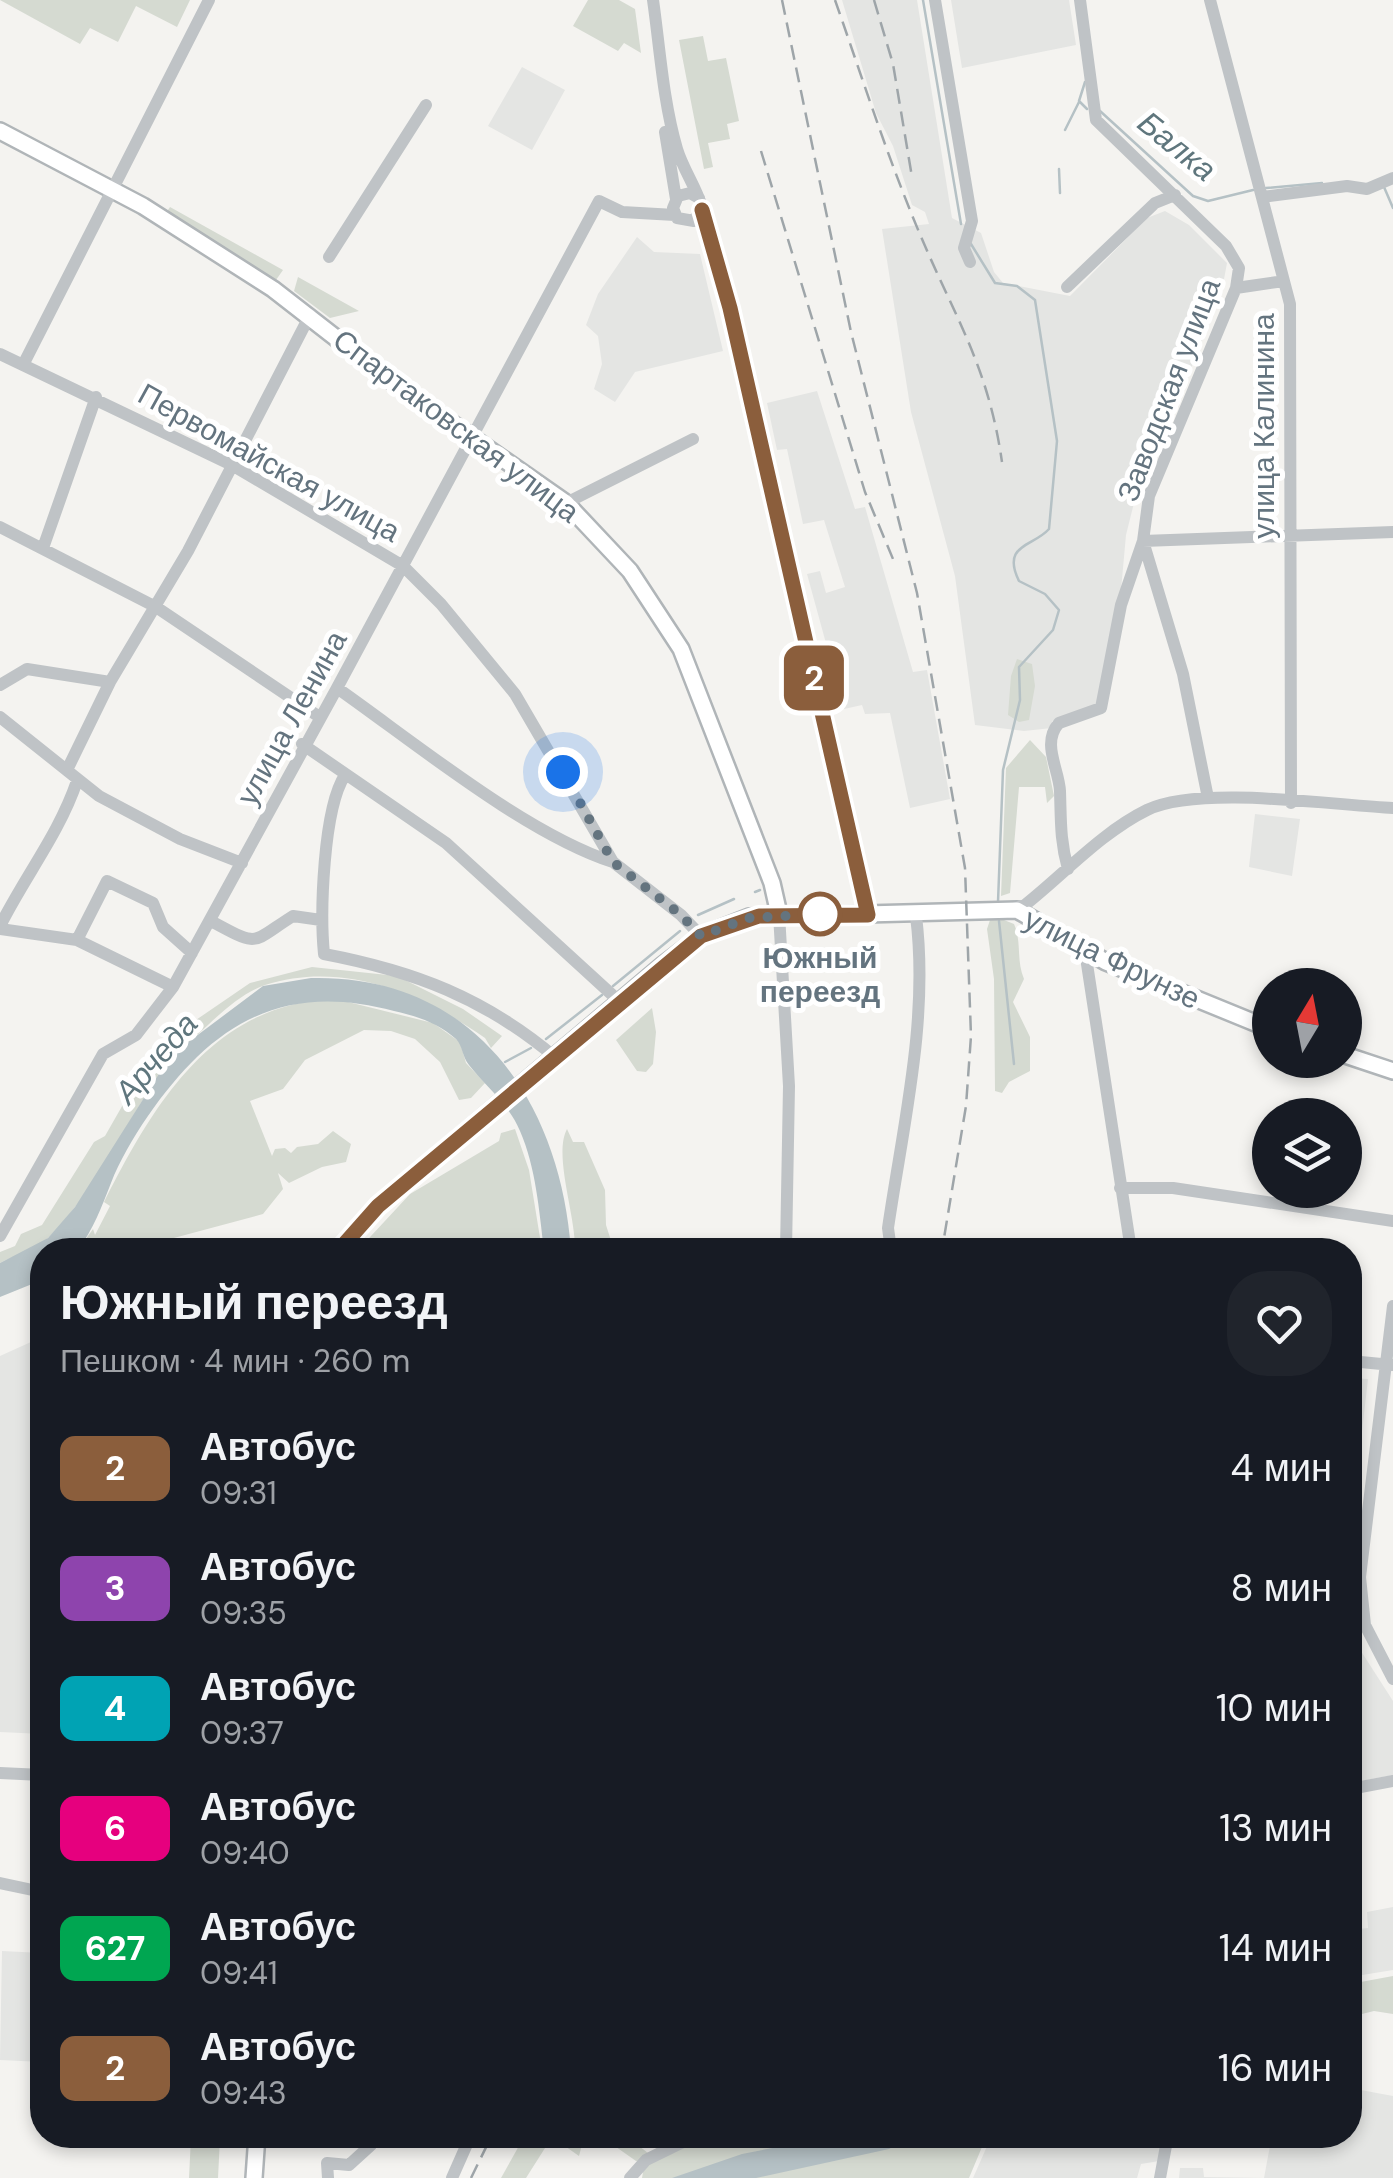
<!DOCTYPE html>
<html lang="ru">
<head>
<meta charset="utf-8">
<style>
	body { margin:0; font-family:"DM Sans",sans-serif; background:#20242c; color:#f1f3f6; height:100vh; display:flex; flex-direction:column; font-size:38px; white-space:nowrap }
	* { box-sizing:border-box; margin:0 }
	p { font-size:32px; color:#9ea1a6 }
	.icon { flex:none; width:55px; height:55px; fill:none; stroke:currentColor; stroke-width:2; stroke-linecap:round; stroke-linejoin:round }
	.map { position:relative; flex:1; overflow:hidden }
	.details { position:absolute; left:30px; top:1238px; width:1332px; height:910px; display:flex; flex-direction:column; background:#171b24; border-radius:40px; box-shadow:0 5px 15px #0003 }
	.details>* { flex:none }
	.badge { padding:0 20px; border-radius:15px; font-size:35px; line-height:65px }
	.needle { width:65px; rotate:10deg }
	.controls { position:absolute; left:1252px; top:968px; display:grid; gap:20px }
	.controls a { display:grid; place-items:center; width:110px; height:110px; border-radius:50%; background:#171b24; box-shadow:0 5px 15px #0003; font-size:50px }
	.you { position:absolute; width:50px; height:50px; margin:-25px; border:8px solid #fff; border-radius:50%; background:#1a73e8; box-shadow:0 0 0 15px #1a73e833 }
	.map>.badge { position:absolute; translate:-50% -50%; box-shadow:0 0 0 5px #fff }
	.round { display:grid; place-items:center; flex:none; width:105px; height:105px; border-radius:40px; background:#20242c }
	.headline { display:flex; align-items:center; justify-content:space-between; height:170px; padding:0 30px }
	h1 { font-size:48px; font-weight:700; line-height:75px }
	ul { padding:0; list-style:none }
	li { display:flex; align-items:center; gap:30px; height:120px; padding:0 30px }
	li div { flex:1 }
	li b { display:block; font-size:38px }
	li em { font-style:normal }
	li .badge { min-width:110px; font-weight:700; text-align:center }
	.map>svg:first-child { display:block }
	.built { fill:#e4e5e3 }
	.green { fill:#d5dad1 }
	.water { fill:#b5c1c5 }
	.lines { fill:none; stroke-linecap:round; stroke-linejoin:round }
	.stream { stroke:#b5c1c5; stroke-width:2.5 }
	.major-casing { stroke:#b0b5b8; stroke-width:20 }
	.minor { stroke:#bfc3c6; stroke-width:12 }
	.major { stroke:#fff; stroke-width:15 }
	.rail { stroke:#9ea5a9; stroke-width:2.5; stroke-dasharray:15 8; stroke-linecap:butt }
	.line-casing { stroke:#fff; stroke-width:22 }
	.line { stroke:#8b5e3c; stroke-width:15 }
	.walk { stroke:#64747f; stroke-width:10; stroke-dasharray:0 18 }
	.stop-dot { fill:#fff; stroke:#8b5e3c; stroke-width:5 }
	.labels { text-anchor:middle; stroke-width:10; stroke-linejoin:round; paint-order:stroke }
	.street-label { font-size:30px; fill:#64747f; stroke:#fff }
	.stop-label { font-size:30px; font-weight:bold; fill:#64747f; stroke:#fff }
	.water-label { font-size:32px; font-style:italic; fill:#5f767d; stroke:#fff }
</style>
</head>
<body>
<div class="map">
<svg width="1393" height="2178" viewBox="0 0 1393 2178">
	<rect width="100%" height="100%" fill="#f4f3f0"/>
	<!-- built -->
	<path class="built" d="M 842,0 L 917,0 L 952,218 L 981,233 L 994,272 L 1003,283 L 1070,296 L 1147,218 L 1165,211 L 1189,225 L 1227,263 L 1222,290 L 1169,424 L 1141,475 L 1126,535 L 1121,590 L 1096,710 L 1052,721 L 1052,728 L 1024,731 L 975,725 L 955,576 L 911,412 L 882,229 L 929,224 L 925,212 L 912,205 L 893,146 L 876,113 Z
		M 951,0 L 1069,0 L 1076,45 L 962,68 Z
		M 522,67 L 565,90 L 532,150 L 488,126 Z
		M 637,237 L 654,252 L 700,254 L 723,351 L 635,372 L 615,402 L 594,389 L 602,364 L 598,336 L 586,325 L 598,294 Z
		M 817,391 L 855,509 L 865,507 L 913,672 L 927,670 L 950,799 L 910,808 L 890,713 L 865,714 L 862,705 L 844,709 L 807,574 L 820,571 L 826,593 L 845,587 L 824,520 L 803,524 L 787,449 L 777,450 L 767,403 Z
		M 1255,814 L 1300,819 L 1292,876 L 1249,867 Z
		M 42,1337 L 42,1734 L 0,1732 L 0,1356 Z
		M 1350,1378 L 1368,1379 L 1350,1537 Z
		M 1350,1634 L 1393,1701 L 1393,1775 L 1350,1783 Z
		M 1393,1907 L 1393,1970 L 1350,1977 L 1350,1930 L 1368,1928 L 1367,1912 Z
		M 2,1951 L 42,1953 L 42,2062 L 0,2060 Z
		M 1350,2088 L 1393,2096 L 1393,2178 L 1179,2178 L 1180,2168 L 1203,2168 L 1204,2177 L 1264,2178 L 1272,2135 L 1350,2135 Z
		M 992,2135 L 1163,2135 L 1159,2161 L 1141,2164 L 1137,2178 L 973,2178 Z"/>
	<!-- green -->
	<path class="green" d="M 0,0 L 190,0 L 177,27 L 136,6 L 118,42 L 90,28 L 80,44 Z
		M 588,0 L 619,0 L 635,9 L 641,53 L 624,43 L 618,51 L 573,26 Z
		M 703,36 L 708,61 L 726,58 L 739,121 L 727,124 L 730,139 L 708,143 L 713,167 L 704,169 L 679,40 Z
		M 170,207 L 283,270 L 276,280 L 166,213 Z
		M 298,277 L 359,311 L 330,318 L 294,291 Z
		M 1017,659 L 1032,664 L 1035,686 L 1029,720 L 1019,722 L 1008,715 L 1011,676 Z
		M 1030,740 L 1046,757 L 1054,796 L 1047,803 L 1045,787 L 1019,787 L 1010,893 L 1001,896 L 1006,768 Z
		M 1004,920 L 1014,924 C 1022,942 1016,960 1024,979 L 1013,1002 L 1030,1037 L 1030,1071 L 1009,1082 L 1002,1093 L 995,1091 L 994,979 L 987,929 L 990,920 Z
		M 312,967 L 397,976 L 463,1009 L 502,1036 L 491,1048 L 485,1038 C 422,994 344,960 265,985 C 233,996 205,1030 179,1051 L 175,1048 L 193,1022 L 250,983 Z
		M 336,999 L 433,1023 L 460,1042 L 466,1063 L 485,1083 L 471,1098 L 459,1100 L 440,1062 L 415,1039 L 391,1031 L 364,1030 L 305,1060 L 283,1089 L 250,1101 L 272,1156 L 275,1149 L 285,1148 L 291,1153 L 297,1147 L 318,1144 L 333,1131 L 351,1144 L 346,1162 L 322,1167 L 289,1183 L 278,1173 L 283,1189 L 263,1214 L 129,1250 L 78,1250 L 93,1229 L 95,1235 L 110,1206 L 104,1202 C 153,1105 213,1002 336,999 Z
		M 652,1008 L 656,1032 L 653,1064 L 646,1072 L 637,1071 L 616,1040 Z
		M 166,1046 L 170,1061 C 126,1117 99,1188 49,1237 C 36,1249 15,1255 0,1263 L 0,1252 L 15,1246 L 21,1234 L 42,1225 L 94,1142 L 105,1136 L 141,1073 Z
		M 515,1129 L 529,1170 L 542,1250 L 358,1250 L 410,1194 L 499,1141 L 501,1133 Z
		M 567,1129 L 573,1142 L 584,1142 L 605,1190 L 606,1225 L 614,1250 L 575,1250 C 576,1216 553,1155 567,1129 Z
		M 1393,1976 L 1393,2014 L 1374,2011 L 1350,2017 L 1350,1984 Z
		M 525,2135 L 581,2135 L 584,2137 L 579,2156 L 552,2137 L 526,2178 L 501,2178 Z
		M 599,2135 L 625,2135 L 648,2153 L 647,2160 L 717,2135 L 987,2135 L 969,2178 L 642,2178 L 645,2161 L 636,2161 Z
		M 191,2137 L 220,2138 L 218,2178 L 189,2178 Z"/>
	<!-- water -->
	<path class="water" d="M 311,978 C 473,974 560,1100 571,1250 L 544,1250 C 539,1210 536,1168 520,1131 C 509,1104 486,1087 469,1065 C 462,1057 463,1046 456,1039 C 438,1023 417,1016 394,1011 C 318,991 256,1001 197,1057 C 164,1089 128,1140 111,1183 C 101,1208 94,1228 78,1250 L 42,1250 L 42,1280 L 0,1297 L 0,1263 L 48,1238 L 75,1207 L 171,1055 L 263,986 Z
		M 839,2135 L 913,2135 L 889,2149 L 756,2178 L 672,2178 L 742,2154 Z"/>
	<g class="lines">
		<!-- stream -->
		<path class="stream" d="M 923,0 L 961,224
			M 1085,82 L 1079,101 L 1087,109
			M 1100,111 L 1193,196 L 1208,201 L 1253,190
			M 1065,130 L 1079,102
			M 1059,169 L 1060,193
			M 1384,187 L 1393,208
			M 1266,188 L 1322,183
			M 971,244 L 995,283 L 1017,286 L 1035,300 L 1057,441 L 1049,529 C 1033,547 1001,544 1019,581 L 1045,594 L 1059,610 L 1053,630 L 1019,667 L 1020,700 L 1003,770 L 998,902
			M 755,892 L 760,890
			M 698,915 L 734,899
			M 999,921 L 1014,1064
			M 613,986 L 680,931
			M 546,1039 L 602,995
			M 505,1062 L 531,1048"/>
		<!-- major casing -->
		<g class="major-casing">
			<path id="major" d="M 0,131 L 143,206 L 273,289 L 390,380 L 566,503 L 630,571 L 681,649 L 772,883 L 779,914
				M 1345,1055 L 1393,1071
				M 339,1250 L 378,1206 L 663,965 L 701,936 L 749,917 L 1017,910 L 1106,962 L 1270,1029
				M 254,2178 L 257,2135"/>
		</g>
		<!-- minor -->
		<path class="minor" d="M 653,0 C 660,49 663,101 677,149 C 683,169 696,187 702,207 L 694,221 L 677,218 L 673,208 L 678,196 L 690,193 L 699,198
			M 935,0 L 972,221 L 964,248 L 970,262
			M 1080,0 L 1096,120 L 1226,246 L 1239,268 L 1236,288 L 1149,496 L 1143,541 L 1183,674 L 1208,798
			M 1210,0 L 1290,304 L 1291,803
			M 665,132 L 676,199
			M 1262,197 L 1347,186 L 1367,189 L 1393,178
			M 702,210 L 730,308 L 868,915
			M 329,257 L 426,105
			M 1067,287 L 1155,203 L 1175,195
			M 1236,288 L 1284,281
			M 0,354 L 232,465 L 403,566 L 441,604 L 515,694 L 613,862 L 681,915 L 701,936
			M 23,365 L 209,0
			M 566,503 L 693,439
			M 0,527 L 156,607 L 318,716
			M 43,548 L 96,397
			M 0,685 L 27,669 L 110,682
			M 337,688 C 414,742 526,834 613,862
			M 0,717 L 99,796 L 180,839 L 242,863
			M 302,744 L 446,843 L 620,1002
			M 67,770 L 110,682 L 188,551 L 310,315
			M 345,775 C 323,809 320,913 324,954 C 414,971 485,998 556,1058
			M 1068,869 C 1060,841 1061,820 1060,791 C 1059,769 1041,743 1059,723 L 1101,708 L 1121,605 L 1143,541 L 1393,532
			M 1011,910 L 1025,905 C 1063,875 1102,832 1147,810 C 1200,785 1331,805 1393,808
			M 779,914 L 789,1086 L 786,1250
			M 211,921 C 261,948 250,943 293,916 L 321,920
			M 0,926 C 25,876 59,834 77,781
			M 0,929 L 77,940 L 173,987
			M 77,940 L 107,881 L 153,903 L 163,927 L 192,953
			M 1085,951 L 1131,1250
			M 1120,1188 L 1173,1188 L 1393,1221
			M 0,1236 L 103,1054 L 136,1035 L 173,987 L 337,688 L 599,201 L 622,212 L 675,215
			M 891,1250 L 888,1228 C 903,1125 929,1019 916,916
			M 1393,1306 L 1360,1577 L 1365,1625 L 1393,1679
			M 1350,1361 L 1392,1365
			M 0,1773 L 42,1775
			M 1350,1789 L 1393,1781
			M 0,1883 L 42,1892
			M 328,2178 L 327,2163 L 349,2165 L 371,2145 L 375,2135
			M 452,2178 L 471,2135
			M 630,2178 L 646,2160 L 697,2135
			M 1160,2178 L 1168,2135"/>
		<!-- major -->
		<use href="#major" class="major"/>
		<!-- rail -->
		<path class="rail" d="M 782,0 L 851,332 L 917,593 L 965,868 L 971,1036 L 966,1106 L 942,1250
			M 835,0 C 862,77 887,156 919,232 C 955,318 988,365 1002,462
			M 874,0 L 893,64 L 912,177
			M 761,151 L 865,492 L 893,559
			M 471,2178 L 492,2135"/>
	</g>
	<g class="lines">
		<!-- line casing -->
		<g class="line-casing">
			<path id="line" d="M 339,1250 L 378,1206 L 701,936 L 759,916 L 868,915 L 730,308 L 702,210"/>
		</g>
		<!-- line -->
		<use href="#line" class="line"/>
		<!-- walk -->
		<path class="walk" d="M 563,772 L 613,862 L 681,915 L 701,936 L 749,918 L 820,914"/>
	</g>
	<!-- markers -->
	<circle class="stop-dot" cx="820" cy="914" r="20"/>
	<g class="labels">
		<!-- street labels -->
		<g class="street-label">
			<text transform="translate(1169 390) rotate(-69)" y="10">Заводская улица</text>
			<text transform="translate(456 426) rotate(37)" y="10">Спартаковская улица</text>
			<text transform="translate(1264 426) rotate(-90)" y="10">улица Калинина</text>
			<text transform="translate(269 463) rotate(29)" y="10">Первомайская улица</text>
			<text transform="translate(292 718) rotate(-61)" y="10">улица Ленина</text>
			<text transform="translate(1112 959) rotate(26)" y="10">улица Фрунзе</text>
		</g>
		<!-- stop labels -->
		<g class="stop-label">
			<text x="820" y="968">Южный<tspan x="820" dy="34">переезд</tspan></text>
		</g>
		<!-- water labels -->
		<g class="water-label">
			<text transform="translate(1177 146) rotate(39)" y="11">Балка</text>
			<text transform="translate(156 1058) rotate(-49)" y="11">Арчеда</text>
		</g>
	</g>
</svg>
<div class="controls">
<a><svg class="needle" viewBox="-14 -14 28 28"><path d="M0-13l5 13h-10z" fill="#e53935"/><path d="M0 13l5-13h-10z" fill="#9ea1a6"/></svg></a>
<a><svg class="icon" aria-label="layers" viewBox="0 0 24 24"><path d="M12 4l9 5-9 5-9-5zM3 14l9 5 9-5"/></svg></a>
</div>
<div class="you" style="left:563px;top:772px"></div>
<b class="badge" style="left:814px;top:678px;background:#8b5e3c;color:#fff">2</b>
<section class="details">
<div class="headline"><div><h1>Южный переезд</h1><p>Пешком · 4 мин · 260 m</p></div><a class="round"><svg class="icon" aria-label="heart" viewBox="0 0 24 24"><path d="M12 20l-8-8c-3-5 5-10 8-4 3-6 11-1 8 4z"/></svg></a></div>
<ul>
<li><span class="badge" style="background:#8b5e3c;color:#fff">2</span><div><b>Автобус</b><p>09:31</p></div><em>4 мин</em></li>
<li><span class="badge" style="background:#8e44ad;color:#fff">3</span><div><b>Автобус</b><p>09:35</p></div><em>8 мин</em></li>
<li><span class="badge" style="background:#00a3b4;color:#fff">4</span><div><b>Автобус</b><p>09:37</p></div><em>10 мин</em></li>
<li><span class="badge" style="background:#e6007e;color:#fff">6</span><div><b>Автобус</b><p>09:40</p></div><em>13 мин</em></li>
<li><span class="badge" style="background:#00a651;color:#fff">627</span><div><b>Автобус</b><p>09:41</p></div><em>14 мин</em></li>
<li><span class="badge" style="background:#8b5e3c;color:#fff">2</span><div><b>Автобус</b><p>09:43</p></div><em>16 мин</em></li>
</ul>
</section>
</div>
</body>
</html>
